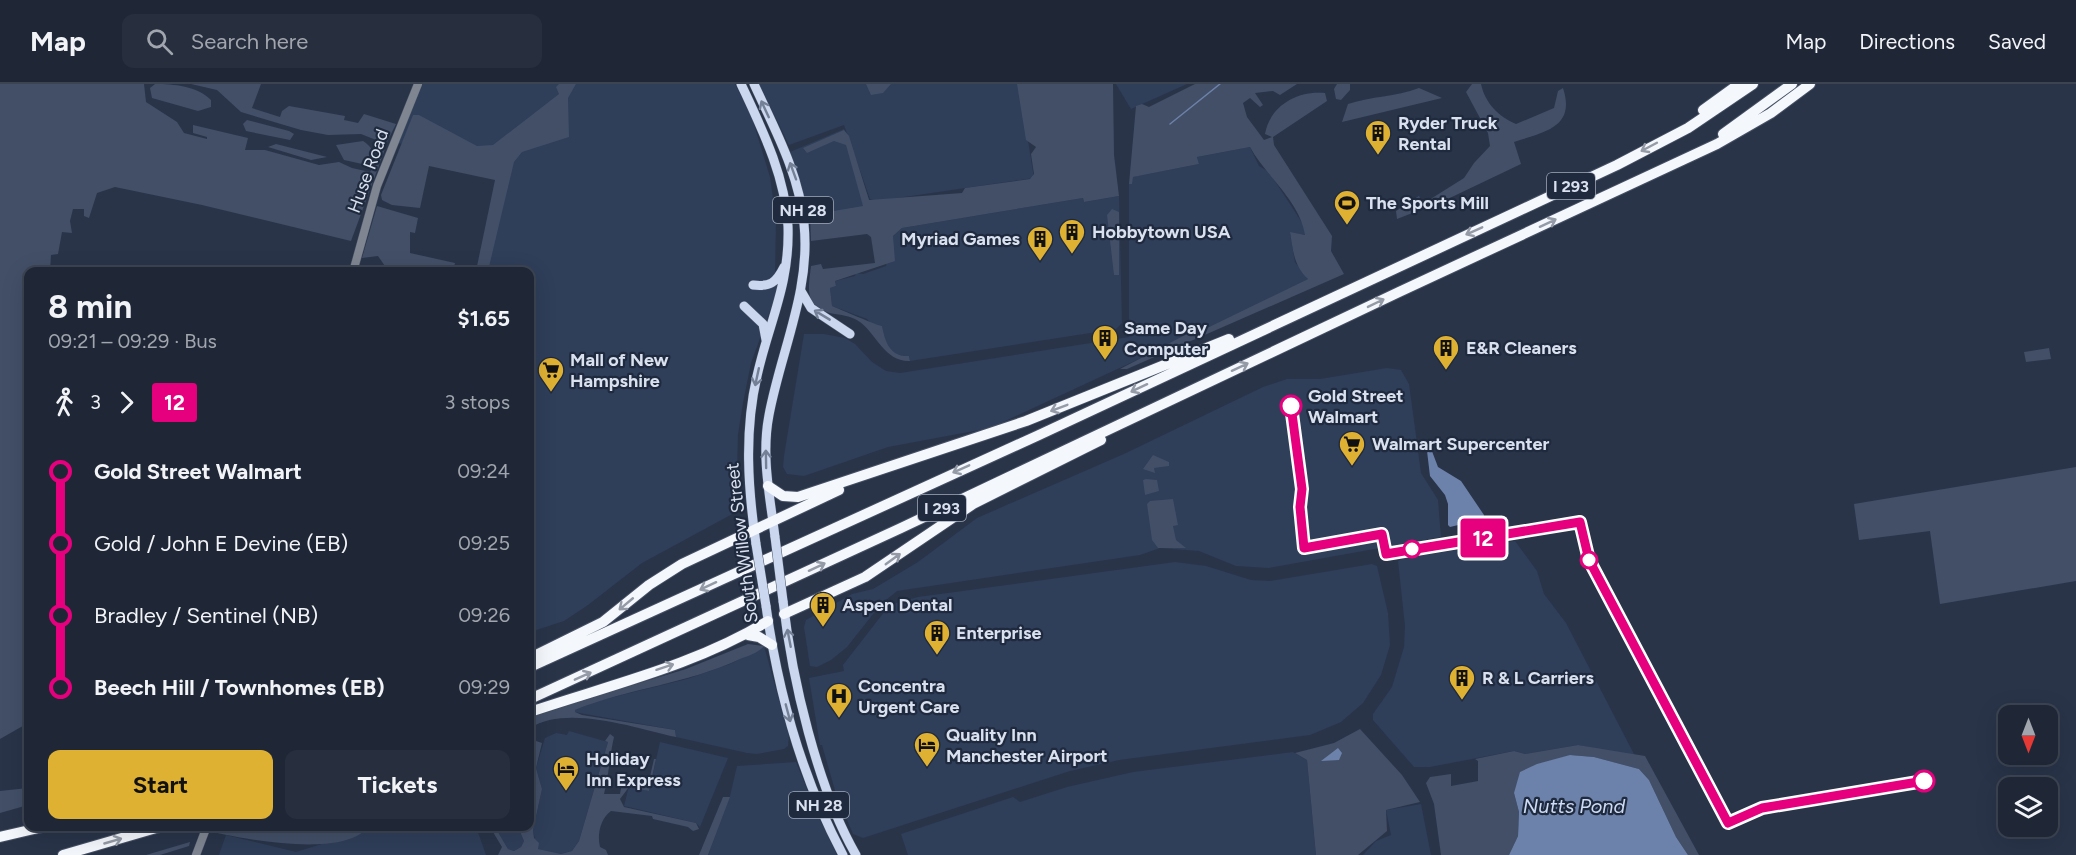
<!DOCTYPE html>
<html lang="en">
<head>
<meta charset="utf-8">
<style>
	body { margin:0; font-family:Figtree,sans-serif; background:#272f3f; color:#f1f3f6; height:100vh; display:flex; flex-direction:column; font-size:22px; white-space:nowrap }
	* { box-sizing:border-box; margin:0 }
	p { font-size:20px; color:#a1a5ad }
	.icon { flex:none; width:33px; height:33px; fill:none; stroke:currentColor; stroke-width:2; stroke-linecap:round; stroke-linejoin:round }
	.map { position:relative; flex:1; overflow:hidden }
	.panel { position:absolute; left:24px; top:183px; width:510px; height:564px; display:flex; flex-direction:column; background:#1f2737; border-radius:12px; box-shadow:0 6px 24px #0002,0 0 0 2px #3c4452 }
	.panel>* { flex:none }
	.badge { padding:0 12px; border-radius:4px; font-size:21px; line-height:39px }
	.needle { width:39px; rotate:180deg }
	.fabs { position:absolute; left:1998px; top:621px; display:grid; gap:12px }
	.fabs a { display:grid; place-items:center; width:60px; height:60px; border-radius:12px; background:#1f2737; box-shadow:0 6px 24px #0002,0 0 0 2px #3c4452; font-size:30px }
	.map>.badge { position:absolute; translate:-50% -50%; box-shadow:0 0 0 3px #fff }
	.legs { display:flex; align-items:center; gap:9px; height:66px; padding:0 24px; font-size:20px }
	.legs p { margin-inline-start:auto }
	.headline { display:flex; align-items:center; justify-content:space-between; height:102px; padding:0 24px }
	h1 { font-size:33px; font-weight:700; line-height:45px }
	.button { display:flex; gap:12px; margin-top:auto; padding:12px 24px }
	.button a { flex:1; height:69px; border-radius:12px; background:#deb133; color:#111; font-size:24px; font-weight:700; line-height:69px; text-align:center }
	.button a+a { background:#272f3f; color:#f1f3f6 }
	ul { padding:0 24px; list-style:none }
	li { display:flex; align-items:center; gap:21px; height:72px; font-size:22px }
	li i { display:grid; place-items:center; width:9px; height:100%; margin:0 8px; background:currentColor }
	li i::after { content:''; width:15px; height:15px; margin:-8px; border:4px solid; border-radius:50%; background:#1f2737 }
	li p { margin-inline-start:auto }
	li:first-child i { background:linear-gradient(#0000 50%,currentColor 0) }
	li:last-child i { background:linear-gradient(currentColor 50%,#0000 0) }
	header { display:flex; align-items:center; gap:36px; box-sizing:border-box; height:84px; padding:0 30px; background:#1f2737; border-bottom:2px solid #3c4452 }
	header strong { font-size:28px }
	nav { display:flex; gap:33px; margin-inline-start:auto; font-size:21px }
	.search { width:420px; height:54px; background:#272f3f; display:flex; align-items:center; gap:15px; box-sizing:border-box; padding:0 21px; border-radius:12px; color:#a1a5ad; font-size:22px }
	.map>svg:first-child { display:block }
	.built { fill:#2f3e59 }
	.green { fill:#424f67 }
	.water { fill:#6c82aa }
	.lines { fill:none; stroke-linecap:round; stroke-linejoin:round }
	.stream { stroke:#6c82aa; stroke-width:1.5 }
	.minor-casing { stroke:#455064; stroke-width:9 }
	.major-casing { stroke:#455064; stroke-width:10 }
	.highway-casing { stroke:#455064; stroke-width:12 }
	.minor { stroke:#7f8691; stroke-width:8 }
	.major { stroke:#cad7ee; stroke-width:9 }
	.highway { stroke:#f4f7fc; stroke-width:10 }
	.major-bridge-casing { stroke:#455064; stroke-width:10; stroke-linecap:butt }
	.major-bridge { stroke:#cad7ee; stroke-width:9 }
	.oneway { stroke:#748096 }
	.oneway2 { stroke:#949ba6 }
	.line-1-casing { stroke:#fff; stroke-width:14 }
	.line-1 { stroke:#e6007e; stroke-width:9 }
	.stop-1-dot { fill:#fff; stroke:#e6007e; stroke-width:3 }
	.labels { text-anchor:middle; stroke-width:4.5; stroke-linejoin:round; paint-order:stroke }
	.shield { fill:#1f2a3e; stroke:#a1aaba; stroke-width:1.5 }
	.shield-label { font-size:16px; font-weight:bold; fill:#d9e1ef }
	.poi-label { font-size:18px; font-weight:bold; fill:#d9e1ef; stroke:#1f2a3e; text-anchor:start }
	.street-label { font-size:18px; fill:#d9e1ef; stroke:#1f2a3e }
	.stop-label { font-size:18px; font-weight:bold; fill:#d9e1ef; stroke:#1f2a3e; text-anchor:start }
	.water-label { font-size:20px; font-style:italic; fill:#cddbf5; stroke:#1f2a3e }
</style>
</head>
<body>
<header>
<strong>Map</strong>
<div class="search"><svg class="icon" aria-label="search" viewBox="0 0 24 24"><circle cx="10" cy="10" r="6"/><path d="M15 15l6 6"/></svg>Search here</div>
<nav><a>Map</a><a>Directions</a><a>Saved</a></nav>
</header>
<div class="map">
<svg width="2076" height="771" viewBox="0 0 2076 771">
	<rect width="100%" height="100%" fill="#293449"/>
	<!-- built -->
	<path class="built" d="M 423,0 L 735,0 L 752,34 L 770,93 L 776,136 L 775,190 L 780,199 L 751,279 L 743,319 L 738,350 L 736,428 L 642,479 L 588,521 L 564,537 L 530,548 L 530,188 L 482,187 L 502,65 L 444,68 L 398,59 Z
		M 759,0 L 1019,0 L 1034,94 L 877,117 L 870,115 L 844,41 L 789,61 Z
		M 1116,0 L 1187,0 L 1131,25 Z
		M 844,45 L 870,118 L 866,123 L 806,133 L 790,68 Z
		M 1250,63 L 1259,82 L 1269,88 L 1303,140 L 1306,151 L 1290,149 L 1295,178 L 1308,195 L 1244,227 L 1207,244 L 1185,251 L 1167,262 L 990,344 L 888,363 L 804,392 L 787,390 L 783,383 L 784,372 L 804,250 L 824,250 L 845,254 L 855,260 L 872,278 L 886,287 L 900,289 L 1129,253 L 1129,100 L 1132,99 L 1132,93 L 1199,80 L 1197,73 Z
		M 1119,112 L 1122,239 L 1116,245 L 910,277 L 909,272 L 902,272 L 892,268 L 867,235 L 832,222 L 830,204 L 836,202 L 835,197 L 855,192 L 856,189 L 863,190 L 886,182 L 893,152 L 902,144 L 1083,114 L 1084,118 Z
		M 1387,284 L 1401,286 L 1409,300 L 1421,389 L 1438,416 L 1441,453 L 1269,484 L 1236,482 L 1199,467 L 1160,464 L 1140,471 L 897,507 L 881,520 L 847,563 L 831,576 L 817,583 L 810,582 L 804,543 L 806,536 L 852,510 L 873,505 L 918,478 L 977,434 L 1126,369 L 1263,303 L 1287,295 L 1320,295 Z
		M 1515,457 L 1537,487 L 1544,510 L 1566,539 L 1635,672 L 1578,661 L 1525,670 L 1514,667 L 1430,683 L 1414,683 L 1373,636 L 1373,630 L 1392,603 L 1404,563 L 1405,542 L 1398,477 L 1404,474 Z
		M 1175,478 L 1206,482 L 1251,496 L 1270,497 L 1372,480 L 1377,482 L 1388,529 L 1390,561 L 1381,591 L 1363,619 L 1341,638 L 1310,651 L 1119,676 L 1070,687 L 863,754 L 853,750 L 836,710 L 822,661 L 820,661 L 809,594 L 844,587 L 843,581 L 885,527 L 896,519 L 918,513 Z
		M 764,562 L 789,652 L 788,662 L 784,665 L 757,670 L 747,669 L 676,653 L 675,646 L 574,628 L 575,626 L 597,617 L 687,595 L 730,580 Z
		M 569,647 L 608,658 L 579,757 L 572,767 L 561,770 L 537,765 L 533,746 L 542,705 L 536,684 L 545,654 L 556,649 L 567,651 Z
		M 660,658 L 728,674 L 700,743 L 696,739 L 624,722 L 629,702 L 649,707 Z
		M 1293,668 L 1307,676 L 1316,771 L 908,771 L 901,750 L 1013,713 L 1020,718 L 1067,703 L 1133,688 Z
		M 796,678 L 816,727 L 837,771 L 708,771 L 730,712 L 737,682 Z
		M 1421,720 L 1431,771 L 1363,771 L 1376,757 L 1391,751 L 1386,726 Z
		M 363,742 L 476,743 L 486,771 L 219,771 L 226,751 L 296,768 L 364,747 Z
		M 495,743 L 518,743 L 524,757 L 521,763 L 514,767 L 508,765 Z"/>
	<!-- green -->
	<path class="green" d="M 0,0 L 144,0 L 146,18 L 177,38 L 184,49 L 207,55 L 207,53 L 193,49 L 193,41 L 248,54 L 245,66 L 265,66 L 319,81 L 339,78 L 352,84 L 370,88 L 377,76 L 377,62 L 385,65 L 351,157 L 202,121 L 115,103 L 97,109 L 89,134 L 84,132 L 84,125 L 73,125 L 70,137 L 72,149 L 62,148 L 58,170 L 51,171 L 50,187 L 28,188 L 28,277 L 23,291 L 28,291 L 28,639 L 0,655 Z
		M 155,0 C 174,0 197,2 211,16 L 211,23 L 198,27 L 152,14 L 150,4 Z
		M 191,0 L 261,0 L 252,24 L 280,33 L 282,27 L 289,22 L 345,32 L 344,36 L 358,39 L 364,30 L 396,40 L 386,60 L 361,50 L 328,51 L 301,46 L 241,28 L 217,6 Z
		M 559,0 L 576,0 L 568,14 L 569,53 L 522,68 L 514,78 L 488,187 L 476,187 L 495,96 L 429,82 L 420,124 L 392,121 L 382,116 L 381,111 L 413,31 L 419,31 L 477,62 L 493,61 L 559,10 L 556,3 Z
		M 866,0 L 891,0 L 883,9 L 871,11 Z
		M 1017,0 L 1113,0 L 1114,71 L 1119,112 L 1084,118 L 1083,114 L 902,144 L 893,152 L 895,177 L 835,197 L 836,202 L 830,204 L 832,222 C 840,225 878,242 882,242 C 885,258 890,273 909,272 L 910,277 C 885,278 877,251 860,238 C 846,227 824,234 813,219 C 806,209 810,193 811,182 L 821,180 L 823,185 L 875,179 L 871,153 L 867,150 L 811,157 L 810,131 L 863,122 L 846,61 L 834,57 L 807,69 L 803,64 L 844,46 L 849,52 L 869,116 L 962,109 L 965,104 L 1030,95 L 1034,90 L 1031,70 L 1036,63 L 1026,56 Z
		M 1195,0 L 1297,0 L 1280,11 L 1273,7 L 1255,9 L 1263,21 L 1260,23 L 1250,14 L 1243,19 L 1247,33 L 1264,56 L 1272,53 L 1265,50 C 1270,22 1297,6 1325,9 L 1327,17 L 1273,53 L 1274,61 L 1332,152 L 1331,167 L 1344,190 L 1127,285 L 1120,285 L 1185,251 L 1207,244 L 1308,195 C 1294,182 1293,167 1290,148 L 1305,151 C 1300,117 1265,91 1250,63 L 1197,73 L 1199,80 L 1133,93 L 1132,100 L 1129,100 L 1136,22 L 1142,20 L 1149,23 Z
		M 1337,0 L 1350,0 L 1350,6 L 1341,16 L 1336,15 L 1334,5 Z
		M 1472,0 L 1481,0 C 1485,19 1499,33 1516,40 L 1554,24 L 1558,7 L 1563,4 C 1576,44 1544,48 1514,58 L 1521,80 L 1433,122 L 1429,116 L 1464,94 L 1474,79 L 1490,62 L 1488,49 L 1466,8 Z
		M 1419,4 L 1442,14 L 1342,38 L 1348,20 C 1372,12 1395,13 1419,4 Z
		M 247,36 L 289,47 L 294,50 L 290,56 L 246,47 L 243,40 Z
		M 363,57 C 372,63 374,67 373,78 L 367,81 L 344,76 L 336,61 Z
		M 276,60 L 327,73 L 311,76 L 268,63 Z
		M 1419,112 L 1422,119 L 1420,126 L 1397,135 L 1396,127 Z
		M 377,122 L 418,134 L 415,149 L 410,148 L 410,169 L 455,179 L 453,187 L 414,187 L 414,181 L 387,185 L 378,172 L 362,174 Z
		M 1112,125 L 1119,128 L 1119,191 L 1114,191 L 1107,131 Z
		M 2049,264 L 2051,275 L 2026,278 L 2024,268 Z
		M 1153,371 L 1169,378 L 1169,382 L 1154,384 L 1155,389 L 1143,385 Z
		M 2076,383 L 2076,497 L 1940,520 L 1930,447 L 1859,456 L 1854,420 Z
		M 1146,395 L 1157,396 L 1159,407 L 1145,411 L 1143,396 Z
		M 1173,415 L 1178,441 L 1173,442 L 1176,456 L 1186,464 L 1158,464 L 1152,456 L 1147,420 L 1150,417 Z
		M 748,560 L 764,562 C 758,569 748,572 740,575 C 687,600 629,604 575,626 L 575,628 L 582,631 L 675,646 L 676,653 C 635,644 567,620 530,644 L 530,634 L 540,629 L 686,585 Z
		M 1360,645 L 1402,691 L 1420,718 L 1386,726 L 1387,747 L 1358,771 L 1316,771 L 1307,676 L 1295,669 L 1334,659 Z
		M 610,650 L 614,653 C 609,675 609,691 604,710 L 620,710 L 622,699 L 626,695 L 648,701 L 654,675 L 656,675 L 649,707 L 629,703 L 620,715 L 624,723 L 696,739 L 699,745 L 693,747 L 688,743 L 653,735 L 652,732 L 611,727 C 600,735 597,751 600,763 L 606,766 L 608,771 L 498,771 L 502,763 L 490,743 L 495,743 L 508,765 L 514,767 L 521,763 L 524,757 L 518,743 L 530,742 L 530,655 L 542,659 L 536,684 L 542,705 L 533,746 L 534,754 L 539,759 L 538,765 L 561,770 L 572,767 L 579,757 L 608,658 L 605,657 Z
		M 1578,661 L 1645,672 L 1699,771 L 1688,771 L 1676,753 L 1649,696 L 1639,685 L 1594,673 L 1570,671 L 1514,709 L 1519,728 L 1518,752 L 1509,771 L 1441,771 L 1434,720 L 1426,699 L 1430,693 L 1451,690 L 1451,702 L 1478,697 L 1478,677 L 1475,675 L 1514,667 L 1525,670 Z
		M 28,704 L 28,721 L 0,729 L 0,707 Z
		M 723,713 L 730,713 L 708,771 L 699,771 Z
		M 214,743 L 363,742 L 364,747 C 337,771 255,757 217,749 L 213,747 Z
		M 190,758 L 189,762 L 160,771 L 146,771 Z"/>
	<!-- water -->
	<path class="water" d="M 1430,362 L 1438,383 L 1461,397 L 1484,431 L 1483,435 L 1450,443 L 1448,441 L 1448,420 L 1445,411 L 1430,392 L 1427,367 Z
		M 1338,664 L 1342,669 L 1339,676 L 1321,677 Z
		M 1570,671 L 1594,673 L 1639,685 L 1649,696 L 1676,753 L 1688,771 L 1509,771 L 1518,752 L 1519,728 L 1514,709 L 1520,688 L 1537,680 Z"/>
	<g class="lines">
		<!-- stream -->
		<path class="stream" d="M 1170,40 L 1220,0"/>
		<!-- minor casing -->
		<g class="minor-casing">
			<path id="minor" d="M 353,188 L 377,102 L 418,0
				M 196,771 L 207,742"/>
		</g>
		<!-- major casing -->
		<g class="major-casing">
			<path id="major" d="M 741,0 C 762,45 785,91 788,142 C 790,201 769,238 757,292 C 744,348 748,404 756,460
				M 754,0 C 775,46 799,89 804,140 C 811,206 781,267 769,331 C 761,372 770,413 775,453
				M 753,201 C 770,203 776,199 784,183
				M 801,207 L 811,224 L 850,250
				M 744,222 L 763,240 L 766,256
				M 783,517 C 792,595 817,703 856,771
				M 766,522 C 778,608 802,694 843,771"/>
		</g>
		<!-- highway casing -->
		<g class="highway-casing">
			<path id="highway" d="M 1703,26 L 1739,0
				M 1723,50 L 1792,0
				M 768,402 L 783,412 L 798,413 L 1026,337 L 1229,255
				M 784,530 L 865,493 L 973,420 L 1101,356
				M 748,551 L 759,553 L 772,561
				M 530,574 L 603,538 L 649,501 L 682,480 L 839,406
				M 530,583 L 1039,351 L 1617,81 L 1688,44 L 1753,0
				M 530,615 L 901,444 L 1399,208 L 1717,60 L 1771,29 L 1810,0
				M 530,628 C 610,601 696,581 768,537
				M 0,753 L 47,742
				M 63,771 L 163,742"/>
		</g>
		<!-- minor -->
		<use href="#minor" class="minor"/>
		<!-- major -->
		<use href="#major" class="major"/>
		<!-- highway -->
		<use href="#highway" class="highway"/>
		<!-- major-bridge casing -->
		<g class="major-bridge-casing">
			<path id="major-bridge" d="M 775,453 L 783,517
				M 756,460 L 766,522"/>
		</g>
		<!-- major-bridge -->
		<use href="#major-bridge" class="major-bridge"/>
	</g>
	<!-- one-way arrows -->
	<defs><path id="oneway-shaft" d="M-6 0H5M1.5-3L5.5 0L1.5 3" fill="none" stroke-width="1.6" stroke-linecap="round" stroke-linejoin="round" transform="scale(1.5)"/></defs>
	<g class="oneway">
		<use href="#oneway-shaft" transform="translate(765 25) rotate(-115)"/>
		<use href="#oneway-shaft" transform="translate(793 87) rotate(-110)"/>
		<use href="#oneway-shaft" transform="translate(822 231) rotate(-149)"/>
		<use href="#oneway-shaft" transform="translate(757 293) rotate(102)"/>
		<use href="#oneway-shaft" transform="translate(766 375) rotate(-91)"/>
		<use href="#oneway-shaft" transform="translate(789 554) rotate(-101)"/>
		<use href="#oneway-shaft" transform="translate(788 629) rotate(75)"/>
	</g>
	<g class="oneway2">
		<use href="#oneway-shaft" transform="translate(1649 63) rotate(152)"/>
		<use href="#oneway-shaft" transform="translate(1548 139) rotate(-25)"/>
		<use href="#oneway-shaft" transform="translate(1474 147) rotate(156)"/>
		<use href="#oneway-shaft" transform="translate(1376 219) rotate(-26)"/>
		<use href="#oneway-shaft" transform="translate(1240 283) rotate(-25)"/>
		<use href="#oneway-shaft" transform="translate(1139 304) rotate(155)"/>
		<use href="#oneway-shaft" transform="translate(1059 324) rotate(159)"/>
		<use href="#oneway-shaft" transform="translate(961 385) rotate(156)"/>
		<use href="#oneway-shaft" transform="translate(893 475) rotate(-36)"/>
		<use href="#oneway-shaft" transform="translate(817 483) rotate(-25)"/>
		<use href="#oneway-shaft" transform="translate(708 502) rotate(155)"/>
		<use href="#oneway-shaft" transform="translate(626 520) rotate(140)"/>
		<use href="#oneway-shaft" transform="translate(665 583) rotate(-18)"/>
		<use href="#oneway-shaft" transform="translate(583 592) rotate(-24)"/>
		<use href="#oneway-shaft" transform="translate(113 757) rotate(-16)"/>
	</g>
	<g class="lines">
		<!-- line-1 casing -->
		<g class="line-1-casing">
			<path id="line-1" d="M 1291,322 L 1302,405 L 1300,423 L 1304,464 L 1382,450 L 1386,470 L 1580,438 L 1589,476 L 1728,739 L 1762,724 L 1924,697"/>
		</g>
		<!-- line-1 -->
		<use href="#line-1" class="line-1"/>
	</g>
	<!-- icons -->
	<defs>
		<g id="building-pin" transform="scale(1.35)"><path d="M0 17L-7.5 6A9.5 9.5 0 1 1 7.5 6Z" fill="#deb133" stroke="#1f2a3e"/><path d="M-4-6H4V6H1V3H-1V6H-4ZM-2.5-4.3h1.7v1.8h-1.7ZM.8-4.3h1.7v1.8H.8ZM-2.5-1h1.7V.8h-1.7ZM.8-1h1.7V.8H.8Z" fill="#111"/></g>
		<g id="stadium-pin" transform="scale(1.35)"><path d="M0 17L-7.5 6A9.5 9.5 0 1 1 7.5 6Z" fill="#deb133" stroke="#1f2a3e"/><path d="M0-5a6.5 5 0 1 0 0 10a6.5 5 0 1 0 0-10ZM-3.5-1.8h7v3.6h-7Z" fill="#111"/></g>
		<g id="supermarket-pin" transform="scale(1.35)"><path d="M0 17L-7.5 6A9.5 9.5 0 1 1 7.5 6Z" fill="#deb133" stroke="#1f2a3e"/><path d="M-6-5.5h2.5l.6 2H6L4.5 2H-2.5L-4.4-4H-6ZM-1.5 3.2a1.3 1.3 0 1 0 .1 0ZM3 3.2a1.3 1.3 0 1 0 .1 0Z" fill="#111"/></g>
		<g id="hospital-pin" transform="scale(1.35)"><path d="M0 17L-7.5 6A9.5 9.5 0 1 1 7.5 6Z" fill="#deb133" stroke="#1f2a3e"/><path d="M-5-5h3v3.5h4V-5h3V5h-3V1.5h-4V5h-3Z" fill="#111"/></g>
		<g id="hotel-pin" transform="scale(1.35)"><path d="M0 17L-7.5 6A9.5 9.5 0 1 1 7.5 6Z" fill="#deb133" stroke="#1f2a3e"/><path d="M-6-4.5h1.5V1H6V5H4.5V3h-9V5H-6ZM-4 0a1.8 1.8 0 1 1 3.6 0ZM.5 0V-2.5h3Q6-2.5 6 0Z" fill="#111"/></g>
	</defs>
	<g fill-rule="evenodd">
		<use href="#building-pin" x="1378" y="49"/>
		<use href="#stadium-pin" x="1347" y="119"/>
		<use href="#building-pin" x="1072" y="148"/>
		<use href="#building-pin" x="1040" y="155"/>
		<use href="#building-pin" x="1105" y="254"/>
		<use href="#building-pin" x="1446" y="264"/>
		<use href="#supermarket-pin" x="551" y="286"/>
		<use href="#supermarket-pin" x="1352" y="360"/>
		<use href="#building-pin" x="823" y="521"/>
		<use href="#building-pin" x="937" y="549"/>
		<use href="#building-pin" x="1462" y="594"/>
		<use href="#hospital-pin" x="839" y="612"/>
		<use href="#hotel-pin" x="927" y="661"/>
		<use href="#hotel-pin" x="566" y="685"/>
	</g>
	<!-- markers -->
	<g class="stop-1-dot">
		<circle cx="1291" cy="322" r="10"/>
		<circle cx="1412" cy="465" r="8"/>
		<circle cx="1589" cy="476" r="8"/>
		<circle cx="1924" cy="697" r="10"/>
	</g>
	<g class="labels">
		<!-- shield labels -->
		<g class="shield">
			<rect x="1547" y="89" width="48" height="26" rx="4.5"/>
			<rect x="773" y="113" width="60" height="26" rx="4.5"/>
			<rect x="918" y="411" width="48" height="26" rx="4.5"/>
			<rect x="789" y="708" width="60" height="26" rx="4.5"/>
		</g>
		<g class="shield-label">
			<text x="1571" y="108">I 293</text>
			<text x="803" y="132">NH 28</text>
			<text x="942" y="430">I 293</text>
			<text x="819" y="727">NH 28</text>
		</g>
		<!-- poi labels -->
		<g class="poi-label">
			<text x="1398" y="45">Ryder Truck<tspan x="1398" dy="21">Rental</tspan></text>
			<text x="1366" y="125">The Sports Mill</text>
			<text x="1092" y="154">Hobbytown USA</text>
			<text x="1020" y="161" text-anchor="end">Myriad Games</text>
			<text x="1124" y="250">Same Day<tspan x="1124" dy="21">Computer</tspan></text>
			<text x="1466" y="270">E&amp;R Cleaners</text>
			<text x="570" y="282">Mall of New<tspan x="570" dy="21">Hampshire</tspan></text>
			<text x="1372" y="366">Walmart Supercenter</text>
			<text x="842" y="527">Aspen Dental</text>
			<text x="956" y="555">Enterprise</text>
			<text x="1482" y="600">R &amp; L Carriers</text>
			<text x="858" y="608">Concentra<tspan x="858" dy="21">Urgent Care</tspan></text>
			<text x="946" y="657">Quality Inn<tspan x="946" dy="21">Manchester Airport</tspan></text>
			<text x="586" y="681">Holiday<tspan x="586" dy="21">Inn Express</tspan></text>
		</g>
		<!-- street labels -->
		<g class="street-label">
			<text transform="translate(368 87) rotate(-70)" y="6">Huse Road</text>
			<text transform="translate(742 459) rotate(-97)" y="6">South Willow Street</text>
		</g>
		<!-- stop labels -->
		<g class="stop-label">
			<text x="1308" y="318">Gold Street<tspan x="1308" dy="21">Walmart</tspan></text>
		</g>
		<!-- water labels -->
		<g class="water-label">
			<text x="1574" y="729">Nutts Pond</text>
		</g>
	</g>
</svg>
<div class="fabs">
<a><svg class="needle" viewBox="-14 -14 28 28"><path d="M0-13l5 13h-10z" fill="#e53935"/><path d="M0 13l5-13h-10z" fill="#a1a5ad"/></svg></a>
<a><svg class="icon" aria-label="layers" viewBox="0 0 24 24"><path d="M12 4l9 5-9 5-9-5zM3 14l9 5 9-5"/></svg></a>
</div>
<b class="badge" style="left:1483px;top:454px;background:#e6007e;color:#fff">12</b>
<section class="panel">
<div class="headline"><div><h1>8 min</h1><p>09:21 – 09:29 · Bus</p></div><b>$1.65</b></div>
<div class="legs"><svg class="icon" aria-label="walk" viewBox="0 0 24 24"><circle cx="13" cy="4" r="2"/><path d="M13 8l-2 6 4 7M11 14l-3 7M7 12l3-4h3l4 4"/></svg>3<svg class="icon" aria-label="forward" viewBox="0 0 24 24"><path d="M9 5l7 7-7 7"/></svg><b class="badge" style="background:#e6007e;color:#fff">12</b><p>3 stops</p></div>
<ul>
<li><i style="color:#e6007e"></i><b>Gold Street Walmart</b><p>09:24</p></li>
<li><i style="color:#e6007e"></i><span>Gold / John E Devine (EB)</span><p>09:25</p></li>
<li><i style="color:#e6007e"></i><span>Bradley / Sentinel (NB)</span><p>09:26</p></li>
<li><i style="color:#e6007e"></i><b>Beech Hill / Townhomes (EB)</b><p>09:29</p></li>
</ul>
<div class="button"><a>Start</a><a>Tickets</a></div>
</section>
</div>
</body>
</html>
